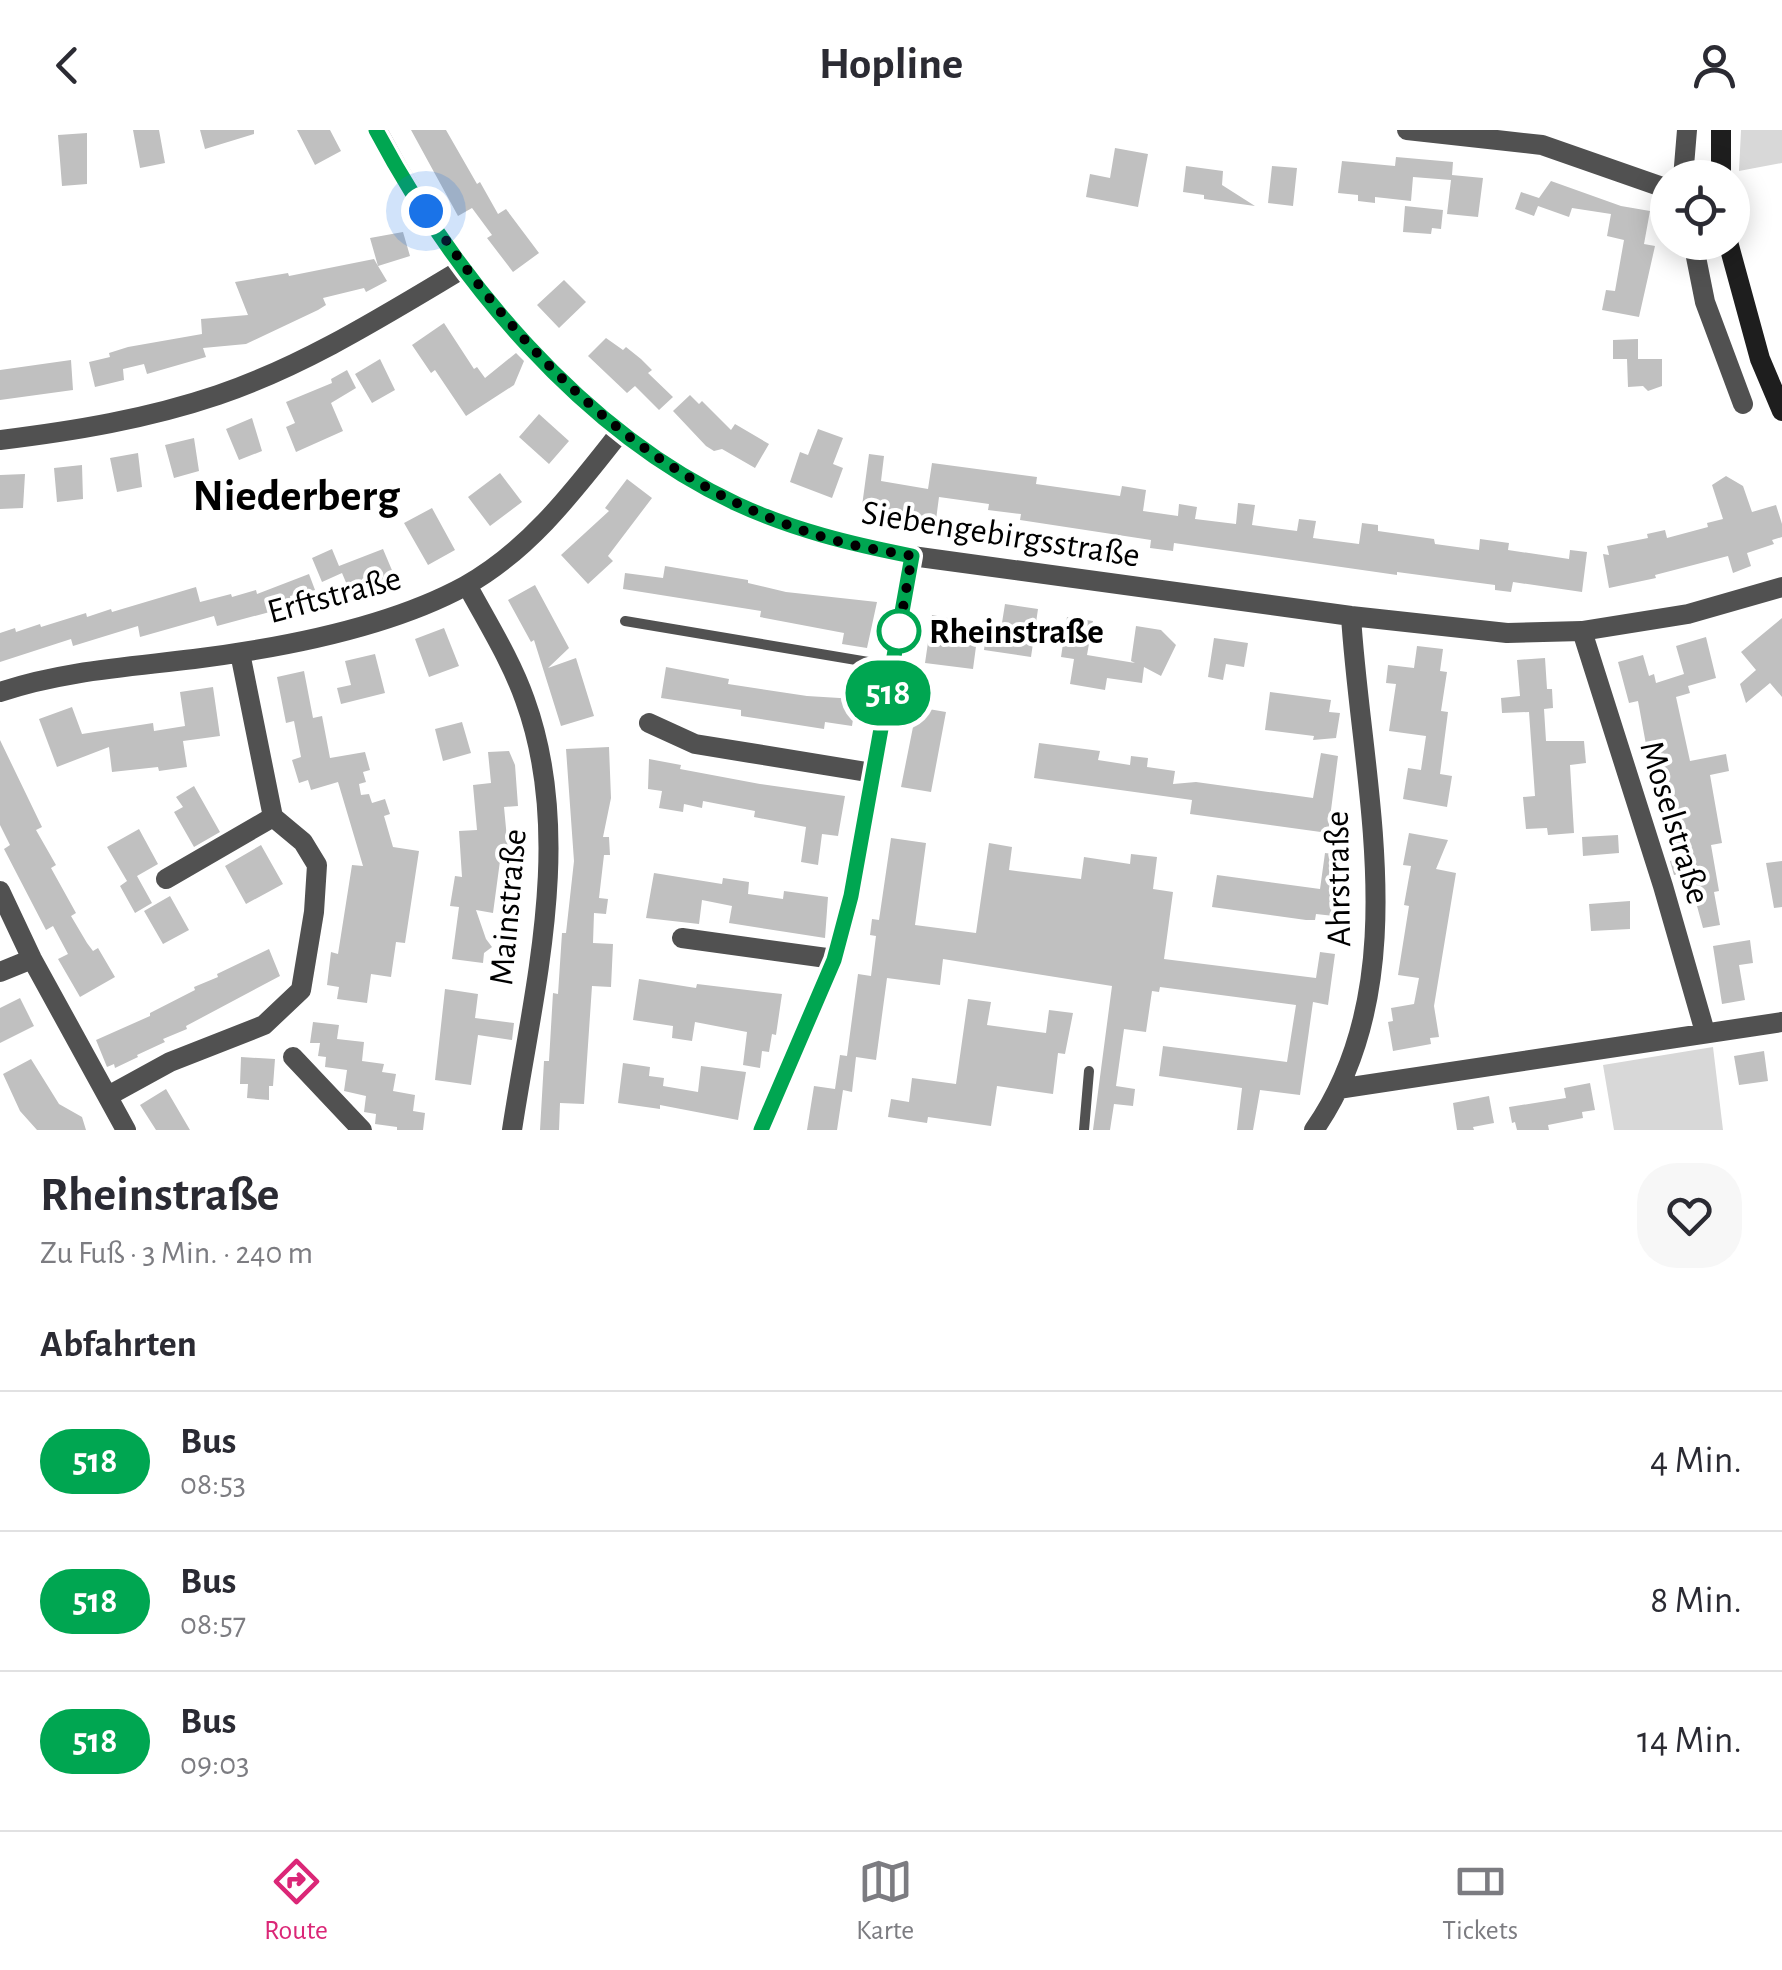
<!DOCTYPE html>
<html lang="de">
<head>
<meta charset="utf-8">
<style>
	body { margin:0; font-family:"Alegreya Sans",sans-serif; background:#f7f7f7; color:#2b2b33; height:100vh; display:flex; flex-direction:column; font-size:38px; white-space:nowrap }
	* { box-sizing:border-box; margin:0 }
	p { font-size:32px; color:#7c7c81 }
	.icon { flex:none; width:55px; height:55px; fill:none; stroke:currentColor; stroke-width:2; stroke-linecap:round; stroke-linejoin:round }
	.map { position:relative; height:1000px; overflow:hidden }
	.details { display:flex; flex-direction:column; background:#fff; flex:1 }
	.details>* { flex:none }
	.badge { padding:0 20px; border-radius:32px; font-size:35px; line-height:65px }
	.controls { position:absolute; left:1650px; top:30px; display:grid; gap:20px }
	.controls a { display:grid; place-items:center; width:100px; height:100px; border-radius:50%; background:#fff; box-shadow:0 5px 25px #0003; font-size:50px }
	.you { position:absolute; width:50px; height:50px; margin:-25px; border:8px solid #fff; border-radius:50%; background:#1a73e8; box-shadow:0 0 0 15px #1a73e833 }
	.map>.badge { position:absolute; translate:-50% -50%; box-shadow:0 0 0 5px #fff }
	h2 { padding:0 40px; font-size:38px; line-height:90px }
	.round { display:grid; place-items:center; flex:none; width:105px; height:105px; border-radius:40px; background:#f7f7f7 }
	.overview { display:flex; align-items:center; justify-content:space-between; height:170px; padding:0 40px }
	h1 { font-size:48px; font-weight:700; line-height:75px }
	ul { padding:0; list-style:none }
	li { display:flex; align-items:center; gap:30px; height:140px; padding:0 40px; border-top:2px solid #e1e1e2 }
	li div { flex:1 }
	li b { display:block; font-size:38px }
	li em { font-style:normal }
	li .badge { min-width:110px; font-weight:700; text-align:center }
	header { display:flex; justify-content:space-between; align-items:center; height:130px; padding:0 40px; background:#fff; font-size:45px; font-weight:700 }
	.tabs { display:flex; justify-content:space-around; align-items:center; height:140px; border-top:2px solid #e1e1e2; background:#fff; font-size:28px; color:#7c7c81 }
	.tabs a { display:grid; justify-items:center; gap:5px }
	.tabs .selected { color:#db2777 }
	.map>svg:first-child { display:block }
	.green { fill:#d8d8d8 }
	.building { fill:#c0c0c0 }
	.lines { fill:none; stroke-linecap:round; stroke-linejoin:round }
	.lane { stroke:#515151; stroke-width:10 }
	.street { stroke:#515151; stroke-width:20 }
	.secondary { stroke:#1e1e1e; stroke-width:20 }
	.line-casing { stroke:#fff; stroke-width:22 }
	.line { stroke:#00a651; stroke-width:15 }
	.walk { stroke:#000; stroke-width:10; stroke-dasharray:0 18 }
	.stop-dot { fill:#fff; stroke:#00a651; stroke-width:5 }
	.labels { text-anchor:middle; stroke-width:8; stroke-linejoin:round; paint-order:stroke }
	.street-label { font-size:35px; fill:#000; stroke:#fff }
	.stop-label { font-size:35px; font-weight:bold; fill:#000; stroke:#fff; text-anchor:start }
	.district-label { font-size:45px; font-weight:bold; fill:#000; stroke:#fff }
</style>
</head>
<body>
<header><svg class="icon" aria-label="back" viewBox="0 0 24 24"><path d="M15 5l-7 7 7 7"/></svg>Hopline<svg class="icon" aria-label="person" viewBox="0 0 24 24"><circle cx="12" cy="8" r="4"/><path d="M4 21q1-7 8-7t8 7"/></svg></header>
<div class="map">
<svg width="1782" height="1000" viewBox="0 0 1782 1000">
	<rect width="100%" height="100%" fill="#fff"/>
	<!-- green -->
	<path class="green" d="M 1741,0 L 1782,0 L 1782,33 L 1739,41 Z
		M 1713,917 L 1723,1000 L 1614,1000 L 1603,935 Z"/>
	<!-- building -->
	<path class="building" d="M 133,0 L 159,0 L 165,33 L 140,38 Z
		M 200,0 L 254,0 L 254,4 L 205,19 Z
		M 297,0 L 330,0 L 341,21 L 315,35 Z
		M 411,0 L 446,0 L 477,54 L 480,52 L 498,84 L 506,79 L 539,123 L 513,142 L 487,108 L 492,105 L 472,78 L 458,86 Z
		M 87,3 L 87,54 L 62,56 L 58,5 Z
		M 1115,18 L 1148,24 L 1138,77 L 1086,67 L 1090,44 L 1110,48 Z
		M 1396,27 L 1453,32 L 1452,45 L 1483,48 L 1478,87 L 1447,84 L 1451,50 L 1413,47 L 1411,71 L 1375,67 L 1375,73 L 1358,71 L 1358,65 L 1338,63 L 1342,31 L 1395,36 Z
		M 1186,36 L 1223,41 L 1222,55 L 1255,76 L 1204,69 L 1204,65 L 1183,62 Z
		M 1272,36 L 1297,38 L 1293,76 L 1268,73 Z
		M 1551,51 L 1621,76 L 1650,81 L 1644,114 L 1655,116 L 1639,187 L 1602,180 L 1606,160 L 1615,161 L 1624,110 L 1607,106 L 1611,84 L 1572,78 L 1569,87 L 1538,76 L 1534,86 L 1515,79 L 1521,62 L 1539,68 Z
		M 1405,76 L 1443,80 L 1441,99 L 1432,98 L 1431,104 L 1403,102 Z
		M 403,102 L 410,126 L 378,136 L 387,151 L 366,162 L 364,158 L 323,168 L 326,175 L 318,180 L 246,214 L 203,218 L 206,227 L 147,244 L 144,234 L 123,239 L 124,250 L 95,257 L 89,232 L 110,227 L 109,223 L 128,217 L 202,204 L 201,189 L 248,185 L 235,152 L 288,143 L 289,146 L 374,129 L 378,136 L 370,108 Z
		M 564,150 L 586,172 L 559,198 L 537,175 Z
		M 444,193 L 474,239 L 477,237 L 485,248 L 516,223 L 524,231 L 514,255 L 466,286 L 435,240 L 431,243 L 412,215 Z
		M 606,208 L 623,220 L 626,217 L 641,229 L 652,240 L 648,243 L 673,267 L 659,280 L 635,256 L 627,263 L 588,226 Z
		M 1638,209 L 1638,229 L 1630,229 L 1662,229 L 1662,256 L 1648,261 L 1643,256 L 1628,257 L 1627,229 L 1613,229 L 1613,210 Z
		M 380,229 L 395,260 L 372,273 L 355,244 Z
		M 71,230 L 73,260 L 0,270 L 0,240 Z
		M 347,240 L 356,258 L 331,273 L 343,301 L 296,322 L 286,297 L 295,293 L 286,272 L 332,253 L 331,249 Z
		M 690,265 L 699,274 L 702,271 L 731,300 L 735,294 L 769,314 L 755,338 L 722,319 L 714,321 L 706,316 L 673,281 Z
		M 539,284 L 569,311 L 549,334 L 519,307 Z
		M 252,288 L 262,321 L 239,330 L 226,299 Z
		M 818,299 L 843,308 L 833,334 L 843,338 L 832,368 L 790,352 L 800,322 L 808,325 Z
		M 194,308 L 199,341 L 174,348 L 165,315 Z
		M 138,323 L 142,357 L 117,362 L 110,328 Z
		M 869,324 L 884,326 L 881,351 L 928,359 L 932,333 L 1037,347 L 1036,354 L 1120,366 L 1122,356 L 1146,360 L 1143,381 L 1178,386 L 1179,374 L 1197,377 L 1195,389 L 1236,394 L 1238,373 L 1255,375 L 1252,395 L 1297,401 L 1299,389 L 1316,391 L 1313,408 L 1359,414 L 1362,393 L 1378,395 L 1378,401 L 1434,409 L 1435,414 L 1479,420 L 1480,409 L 1509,413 L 1508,420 L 1569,429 L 1570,420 L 1587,422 L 1582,462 L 1513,452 L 1511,462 L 1495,460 L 1495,455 L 1397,442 L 1397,445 L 1174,413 L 1173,421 L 1150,418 L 1151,410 L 1020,390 L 1021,384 L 988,380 L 989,374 L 939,367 L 936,390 L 915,387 L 916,383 L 862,376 Z
		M 82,335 L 83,369 L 57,372 L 54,338 Z
		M 500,343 L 522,372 L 490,396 L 468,367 Z
		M 25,344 L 23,378 L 0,379 L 0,345 Z
		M 1726,346 L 1743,356 L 1752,382 L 1776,375 L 1782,394 L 1782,407 L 1772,410 L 1774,414 L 1747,423 L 1751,436 L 1733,443 L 1728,426 L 1655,445 L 1656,448 L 1609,458 L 1603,424 L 1609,425 L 1607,416 L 1648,408 L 1647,404 L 1665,400 L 1667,408 L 1708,397 L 1707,393 L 1723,389 L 1712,355 Z
		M 627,349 L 652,368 L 608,426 L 613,431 L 588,454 L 561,425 L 609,381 L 605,378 Z
		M 432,378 L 455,420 L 428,435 L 404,393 Z
		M 332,419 L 339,436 L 383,419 L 394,445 L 350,462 L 342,443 L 322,452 L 312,428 Z
		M 665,436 L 748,450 L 748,453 L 786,462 L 877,472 L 867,518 L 842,514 L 844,503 L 760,487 L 761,481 L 623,459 L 625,443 L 663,448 Z
		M 309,444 L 315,460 L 290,466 L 292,476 L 217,496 L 214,486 L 140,507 L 138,496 L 73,516 L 71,509 L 0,532 L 0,503 L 15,498 L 16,502 L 40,494 L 41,497 L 86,483 L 87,487 L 111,479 L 112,482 L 196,457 L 200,472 L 231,464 L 232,467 L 256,460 L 257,464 Z
		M 535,455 L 569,518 L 548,538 L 576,528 L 594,586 L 561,596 L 534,510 L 531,512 L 508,470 Z
		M 1005,474 L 1038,479 L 1031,527 L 984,520 L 987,497 L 1001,499 Z
		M 932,485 L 953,489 L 951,505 L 977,509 L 973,539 L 925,533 Z
		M 1067,487 L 1093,491 L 1087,525 L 1135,533 L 1131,531 L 1136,496 L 1161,500 L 1176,515 L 1161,546 L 1144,537 L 1142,553 L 1107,548 L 1105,560 L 1070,554 L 1074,529 L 1061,527 Z
		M 1782,488 L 1782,567 L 1770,553 L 1746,573 L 1740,554 L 1756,540 L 1741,522 Z
		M 444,498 L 459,536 L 429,547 L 415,509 Z
		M 1706,507 L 1716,548 L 1688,556 L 1690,563 L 1676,567 L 1690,631 L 1726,624 L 1729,641 L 1710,645 L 1722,713 L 1711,715 L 1719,761 L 1714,762 L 1720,795 L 1703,798 L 1694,765 L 1686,767 L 1682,744 L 1674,745 L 1670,731 L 1677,730 L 1662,645 L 1652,647 L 1638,571 L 1629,573 L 1618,532 L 1643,525 L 1649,546 L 1654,544 L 1656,553 L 1684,544 L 1676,516 Z
		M 1214,508 L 1248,513 L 1244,537 L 1226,534 L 1223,550 L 1208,547 Z
		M 1417,516 L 1443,519 L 1440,541 L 1447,542 L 1441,581 L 1448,582 L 1440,644 L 1452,646 L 1447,677 L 1403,669 L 1408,638 L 1421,640 L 1426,606 L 1389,601 L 1396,554 L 1386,553 L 1388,535 L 1414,538 Z
		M 375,524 L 385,563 L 341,574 L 337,558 L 351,555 L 345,531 Z
		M 1545,528 L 1547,559 L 1552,559 L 1553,578 L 1544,579 L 1546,611 L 1584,611 L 1586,633 L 1570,635 L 1574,703 L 1548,705 L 1547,698 L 1526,699 L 1523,667 L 1535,666 L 1529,582 L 1502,583 L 1501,568 L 1520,566 L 1517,530 Z
		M 666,537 L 729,549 L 728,554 L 807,566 L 856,569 L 852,596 L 825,592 L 824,599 L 741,586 L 741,580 L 661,568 Z
		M 304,541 L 313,588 L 322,586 L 330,628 L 365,622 L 370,640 L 363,642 L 366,652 L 359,654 L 361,665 L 369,664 L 372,673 L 385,669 L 390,684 L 384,686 L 393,717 L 419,721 L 405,813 L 396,812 L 391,847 L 371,844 L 367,873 L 337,869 L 339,857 L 327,855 L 331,822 L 338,824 L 352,735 L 363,736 L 338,652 L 311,660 L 308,650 L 299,653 L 292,630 L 301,627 L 294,591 L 286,593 L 277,547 Z
		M 213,557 L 220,606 L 183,611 L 187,637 L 159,641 L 158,637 L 112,642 L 109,617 L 57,637 L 39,589 L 72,577 L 82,604 L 153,593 L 154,601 L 185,596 L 180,562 Z
		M 1270,562 L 1331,570 L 1329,582 L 1340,583 L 1336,608 L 1313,610 L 1314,606 L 1265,600 Z
		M 917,577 L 946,582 L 931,662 L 901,657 Z
		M 462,592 L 471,623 L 443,631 L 435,599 Z
		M 0,610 L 42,697 L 36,700 L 56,735 L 51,738 L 76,783 L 71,786 L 87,813 L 93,821 L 98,818 L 115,847 L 80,867 L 58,829 L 68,824 L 53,796 L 46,800 L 4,719 L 10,715 L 0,695 Z
		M 1039,613 L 1100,621 L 1098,630 L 1130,635 L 1131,626 L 1148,628 L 1147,637 L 1175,641 L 1173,654 L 1196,652 L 1313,668 L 1321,623 L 1338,626 L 1328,703 L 1190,684 L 1192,670 L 1034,648 Z
		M 609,617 L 611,668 L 603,707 L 609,707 L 610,725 L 604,725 L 599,768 L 608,769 L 606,784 L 594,783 L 593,813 L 613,814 L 611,857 L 592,856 L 584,974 L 560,973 L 559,1000 L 540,1000 L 544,931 L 549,931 L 553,863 L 558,864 L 562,803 L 566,803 L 574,731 L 566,619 Z
		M 509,621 L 515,635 L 518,676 L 504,677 L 509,730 L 500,731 L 493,783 L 476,780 L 486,809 L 492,817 L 484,823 L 483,833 L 452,829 L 459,777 L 450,776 L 455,746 L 462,747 L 459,701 L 477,700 L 473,655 L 491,653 L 488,622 Z
		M 649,629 L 681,635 L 680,639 L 760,654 L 845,666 L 838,706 L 822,704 L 818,735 L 801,732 L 806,697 L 754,687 L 755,681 L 703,671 L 702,678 L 684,674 L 683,682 L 659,678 L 662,661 L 648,659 Z
		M 194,656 L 220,702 L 194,717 L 174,682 L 183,677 L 176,667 Z
		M 139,699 L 158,734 L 137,746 L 152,773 L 135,783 L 120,756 L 127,751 L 107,717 Z
		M 1409,703 L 1448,710 L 1436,739 L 1456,743 L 1434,876 L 1439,907 L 1430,908 L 1431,914 L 1393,921 L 1388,892 L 1393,891 L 1391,878 L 1414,874 L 1419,848 L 1398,845 L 1409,776 L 1404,775 L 1411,736 L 1403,735 Z
		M 1618,705 L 1619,723 L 1583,726 L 1582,707 Z
		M 891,708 L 926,713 L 915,795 L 976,803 L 989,713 L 1012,717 L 1009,740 L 1081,749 L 1084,727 L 1130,734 L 1131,724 L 1157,727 L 1153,759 L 1173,762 L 1164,829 L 1316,848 L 1320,822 L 1335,824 L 1328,875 L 1313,872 L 1300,965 L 1260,960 L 1253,1000 L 1237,1000 L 1242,958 L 1159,946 L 1163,916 L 1287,932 L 1296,875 L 1160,857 L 1159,862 L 1152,861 L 1146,902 L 1124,899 L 1116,956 L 1135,959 L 1133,976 L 1114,974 L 1110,1000 L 1093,1000 L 1112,856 L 943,829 L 940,855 L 887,848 L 876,930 L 856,927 L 852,962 L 843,960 L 837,1000 L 807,1000 L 814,956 L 835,959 L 840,925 L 847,926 L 858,844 L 871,846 L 876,806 L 870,805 L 872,789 L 879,790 Z
		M 261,715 L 283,754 L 246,774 L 225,736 Z
		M 1325,723 L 1342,725 L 1334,786 L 1316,784 L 1315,790 L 1306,790 L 1212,777 L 1217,745 L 1320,759 Z
		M 1782,731 L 1782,777 L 1774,778 L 1766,733 Z
		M 654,743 L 722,754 L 723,748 L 749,752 L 748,764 L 783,769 L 784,761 L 828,767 L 825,808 L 729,793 L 732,776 L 702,770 L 699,794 L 646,788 Z
		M 170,766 L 189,800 L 163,814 L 144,781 Z
		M 1630,771 L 1630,799 L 1591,801 L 1589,774 Z
		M 1750,810 L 1753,833 L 1739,835 L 1745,870 L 1722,874 L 1713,816 Z
		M 269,819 L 280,846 L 186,896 L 187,899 L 163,909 L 165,912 L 137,925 L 138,927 L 115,938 L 114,934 L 107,937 L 96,910 L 150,886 L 150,883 L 195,860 L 194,857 L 218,847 L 217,844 Z
		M 639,849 L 696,858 L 697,854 L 782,864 L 776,905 L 772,904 L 769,922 L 762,921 L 760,938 L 743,935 L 747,902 L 695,892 L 692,911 L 672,908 L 673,896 L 633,890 Z
		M 445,859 L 478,864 L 475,888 L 514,893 L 512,910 L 478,905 L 471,955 L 435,950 Z
		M 20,868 L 34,896 L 0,913 L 0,878 Z
		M 968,869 L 991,872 L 987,895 L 1046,903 L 1049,880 L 1073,883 L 1065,924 L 1058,923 L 1053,964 L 997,956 L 991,996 L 928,987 L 927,993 L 888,987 L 891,969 L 909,972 L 912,948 L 956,954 Z
		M 313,892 L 339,895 L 337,909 L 364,912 L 362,931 L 384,934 L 382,942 L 396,944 L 393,961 L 415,965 L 413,981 L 425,983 L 423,1000 L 397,1000 L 397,997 L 375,994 L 376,984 L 364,982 L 366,966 L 344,961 L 347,940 L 325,937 L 326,927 L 318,926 L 320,913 L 310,913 Z
		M 1764,921 L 1768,951 L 1739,955 L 1734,926 Z
		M 241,927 L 275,929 L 273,956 L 269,956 L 269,970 L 247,968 L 248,954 L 240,954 Z
		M 31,929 L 59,974 L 82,987 L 86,1000 L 37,1000 L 20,981 L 3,944 Z
		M 623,933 L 650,937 L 649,946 L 664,948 L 663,956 L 698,962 L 701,936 L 746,942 L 738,990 L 660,975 L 660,979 L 618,973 Z
		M 1590,953 L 1595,980 L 1582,982 L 1583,988 L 1548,995 L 1549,1000 L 1517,1000 L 1515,992 L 1512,993 L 1509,977 L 1566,968 L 1564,958 Z
		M 166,959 L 190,1000 L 156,1000 L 140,975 Z
		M 1489,966 L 1494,993 L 1473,997 L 1474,1000 L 1457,1000 L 1453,973 Z"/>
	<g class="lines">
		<!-- lane -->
		<path class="lane" d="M 625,491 L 892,536
			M 1084,1000 L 1089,941"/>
		<!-- street -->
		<path class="street" d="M 377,0 C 454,148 582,302 737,374 C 793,400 851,414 912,426 L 1351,486 L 1507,503 L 1582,501 L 1688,484 L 1782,457
			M 1407,0 L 1542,15 L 1668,59
			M 1683,48 L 1687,0
			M 1693,112 L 1705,172 L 1743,274
			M 0,310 C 74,301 147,289 218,265 C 306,235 385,185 464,138
			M 467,455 C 487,492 511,530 525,570 C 575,708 533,861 512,1000
			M 1582,501 L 1663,756 L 1705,902
			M 0,562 C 62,541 129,537 194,529 C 281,518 388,498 465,456 C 530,420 576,358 621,301
			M 649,593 L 695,614 L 873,643
			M 166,749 L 273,687
			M 0,761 L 32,829 L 126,1000
			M 682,808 L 834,829
			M 0,842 L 32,829
			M 293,927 L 362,1000
			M 1338,959 L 1782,892
			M 108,966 L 170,932 L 264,895 L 301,860 L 314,782 L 317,735 L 303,712 L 273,687 L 240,523
			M 761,1000 L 834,829 L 851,766 L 912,426
			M 1314,1000 C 1418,851 1361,652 1351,486"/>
		<!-- secondary -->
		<path class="secondary" d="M 1721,0 L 1721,48
			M 1728,112 L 1760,229 L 1782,281"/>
	</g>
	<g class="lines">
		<!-- line casing -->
		<g class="line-casing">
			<path id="line" d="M 376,0 C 455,149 582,302 737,374 C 793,400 851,414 912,426 L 851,766 L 834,830 L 761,1000"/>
		</g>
		<!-- line -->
		<use href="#line" class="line"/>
		<!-- walk -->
		<path class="walk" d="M 426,81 C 527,234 657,361 837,411 C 861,418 887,421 912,426 L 899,501"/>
	</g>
	<!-- markers -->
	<circle class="stop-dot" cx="899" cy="501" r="20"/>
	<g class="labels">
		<!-- street labels -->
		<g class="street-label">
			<text transform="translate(1001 403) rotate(9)" y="12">Siebengebirgsstraße</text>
			<text transform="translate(334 464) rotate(-15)" y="12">Erftstraße</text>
			<text transform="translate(1676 692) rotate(73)" y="12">Moselstraße</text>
			<text transform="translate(1337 749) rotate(-91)" y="12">Ahrstraße</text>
			<text transform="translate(507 777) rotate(-85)" y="12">Mainstraße</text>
		</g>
		<!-- stop labels -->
		<g class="stop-label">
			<text x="929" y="513">Rheinstraße</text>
		</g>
		<!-- district labels -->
		<g class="district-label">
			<text x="296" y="380">Niederberg</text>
		</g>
	</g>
</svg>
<div class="controls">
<a><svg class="icon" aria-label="locate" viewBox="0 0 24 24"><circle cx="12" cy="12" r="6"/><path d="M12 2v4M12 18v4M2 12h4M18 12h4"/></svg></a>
</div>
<div class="you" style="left:426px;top:81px"></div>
<b class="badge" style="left:888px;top:563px;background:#00a651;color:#fff">518</b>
</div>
<section class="details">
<div class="overview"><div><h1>Rheinstraße</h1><p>Zu Fuß · 3 Min. · 240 m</p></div><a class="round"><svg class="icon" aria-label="heart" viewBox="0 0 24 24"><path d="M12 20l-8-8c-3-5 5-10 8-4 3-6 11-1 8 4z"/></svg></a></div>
<h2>Abfahrten</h2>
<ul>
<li><span class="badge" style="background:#00a651;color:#fff">518</span><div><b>Bus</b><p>08:53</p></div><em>4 Min.</em></li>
<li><span class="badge" style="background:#00a651;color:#fff">518</span><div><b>Bus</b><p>08:57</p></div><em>8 Min.</em></li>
<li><span class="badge" style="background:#00a651;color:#fff">518</span><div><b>Bus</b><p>09:03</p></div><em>14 Min.</em></li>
</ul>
</section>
<nav class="tabs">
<a class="selected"><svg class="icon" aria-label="directions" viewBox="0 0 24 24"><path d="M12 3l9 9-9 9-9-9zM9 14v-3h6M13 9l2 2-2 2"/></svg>Route</a>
<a><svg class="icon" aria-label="map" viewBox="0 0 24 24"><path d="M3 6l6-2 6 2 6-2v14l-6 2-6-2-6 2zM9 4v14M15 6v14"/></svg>Karte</a>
<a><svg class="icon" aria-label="tickets" viewBox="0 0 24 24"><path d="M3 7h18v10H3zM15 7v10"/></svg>Tickets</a>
</nav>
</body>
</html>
